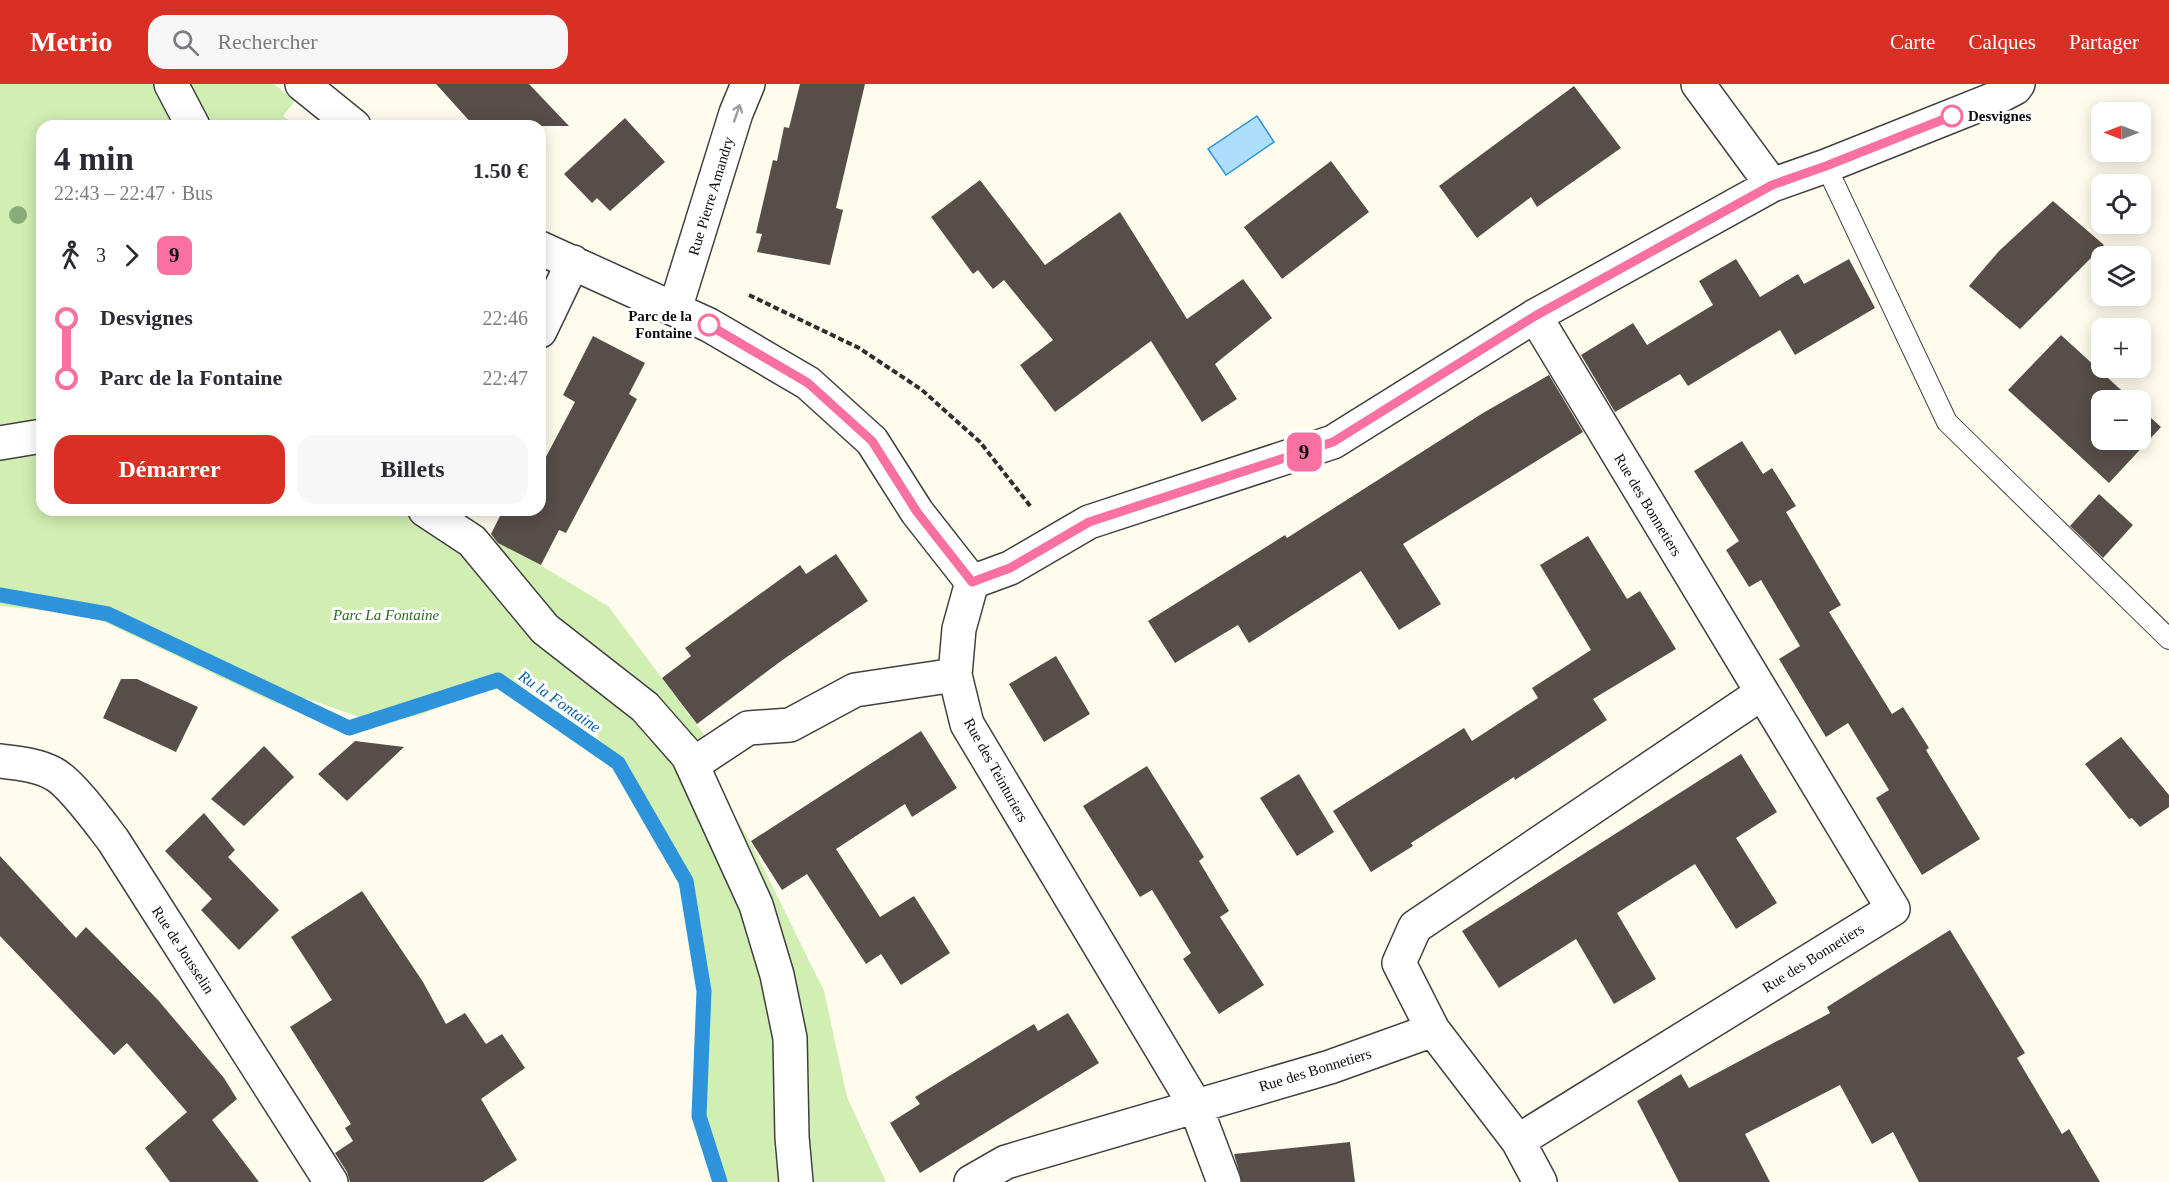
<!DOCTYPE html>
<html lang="fr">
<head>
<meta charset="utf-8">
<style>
	body { margin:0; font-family:"Times New Roman",serif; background:#f7f7f7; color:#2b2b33; height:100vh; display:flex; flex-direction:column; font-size:22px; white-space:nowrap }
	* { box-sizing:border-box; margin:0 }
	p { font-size:20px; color:#7c7c81 }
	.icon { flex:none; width:33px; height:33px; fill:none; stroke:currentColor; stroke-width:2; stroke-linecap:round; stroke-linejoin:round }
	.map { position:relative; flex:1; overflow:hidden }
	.details { position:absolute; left:36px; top:36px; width:510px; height:396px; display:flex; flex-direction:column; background:#fff; border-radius:18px; box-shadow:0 3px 15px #0003 }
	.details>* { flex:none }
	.badge { padding:0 12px; border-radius:9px; font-size:21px; line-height:39px }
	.needle { width:39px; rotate:270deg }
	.tools { position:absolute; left:2091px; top:18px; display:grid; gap:12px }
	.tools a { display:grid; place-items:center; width:60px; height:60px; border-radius:12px; background:#fff; box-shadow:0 3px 15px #0003; font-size:30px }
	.map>.badge { position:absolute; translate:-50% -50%; box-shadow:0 0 0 3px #fff }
	.legs { display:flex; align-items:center; gap:9px; height:66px; padding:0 18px; font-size:20px }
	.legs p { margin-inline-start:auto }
	.headline { display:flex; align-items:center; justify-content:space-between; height:102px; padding:0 18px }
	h1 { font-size:33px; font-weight:700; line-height:45px }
	.primary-button { display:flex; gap:12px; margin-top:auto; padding:12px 18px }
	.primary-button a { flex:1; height:69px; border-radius:18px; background:#d93025; color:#fff; font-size:24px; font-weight:700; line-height:69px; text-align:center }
	.primary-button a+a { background:#f7f7f7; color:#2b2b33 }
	ul { padding:0 18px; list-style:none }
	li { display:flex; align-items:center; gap:21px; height:60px; font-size:22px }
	li i { display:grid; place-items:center; width:9px; height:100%; margin:0 8px; background:currentColor }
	li i::after { content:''; width:15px; height:15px; margin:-8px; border:4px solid; border-radius:50%; background:#fff }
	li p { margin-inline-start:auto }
	li:first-child i { background:linear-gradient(#0000 50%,currentColor 0) }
	li:last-child i { background:linear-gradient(currentColor 50%,#0000 0) }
	header { display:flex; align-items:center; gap:36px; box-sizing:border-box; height:84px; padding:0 30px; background:#d93025; color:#fff }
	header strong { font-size:28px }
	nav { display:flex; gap:33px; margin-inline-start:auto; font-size:21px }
	.search { width:420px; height:54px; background:#f7f7f7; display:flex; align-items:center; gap:15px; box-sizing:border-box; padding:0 21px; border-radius:18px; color:#7c7c81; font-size:22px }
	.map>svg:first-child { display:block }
	.green { fill:#d1eeb3 }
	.water { fill:#addefc; stroke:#2d93da; stroke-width:1.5 }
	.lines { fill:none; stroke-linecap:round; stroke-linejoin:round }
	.stream { stroke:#2d93da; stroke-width:15 }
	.building { fill:#574e49 }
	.lane-casing { stroke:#404040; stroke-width:22 }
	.street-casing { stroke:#404040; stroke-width:36 }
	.path { stroke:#2f2f2f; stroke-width:4; stroke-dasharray:6 3; stroke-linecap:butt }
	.lane { stroke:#fff; stroke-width:20 }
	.street { stroke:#fff; stroke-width:33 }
	.tree { fill:#89ad78 }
	.oneway { stroke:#9e9e9e }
	.line-1-casing { stroke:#fff; stroke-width:14 }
	.line-1 { stroke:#f970a1; stroke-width:9 }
	.stop-1-dot { fill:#fff; stroke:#f970a1; stroke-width:3 }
	.labels { text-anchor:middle; stroke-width:6; stroke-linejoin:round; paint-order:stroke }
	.stop-label { font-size:15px; font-weight:bold; fill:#0d0d0d; stroke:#fff; text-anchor:start }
	.street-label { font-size:15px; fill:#0d0d0d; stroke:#fff }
	.park-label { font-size:15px; font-style:italic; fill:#286c17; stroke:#fff }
	.water-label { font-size:16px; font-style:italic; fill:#0b63ab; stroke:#fff }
</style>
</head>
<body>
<header>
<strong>Metrio</strong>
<div class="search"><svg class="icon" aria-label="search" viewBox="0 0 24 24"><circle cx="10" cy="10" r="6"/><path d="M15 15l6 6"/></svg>Rechercher</div>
<nav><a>Carte</a><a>Calques</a><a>Partager</a></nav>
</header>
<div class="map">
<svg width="2169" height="1098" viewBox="0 0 2169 1098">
	<rect width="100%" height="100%" fill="#fffcee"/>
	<!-- green -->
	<path class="green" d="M 0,0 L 274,0 L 295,17 L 283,32 L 296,42 L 42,42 L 42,426 L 471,426 L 466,436 L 608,522 L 711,660 L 696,672 L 750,757 L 824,907 L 847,1013 L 886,1098 L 716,1098 L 701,1045 L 703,899 L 696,846 L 675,791 L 596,649 L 522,602 L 490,602 L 420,631 L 376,639 L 308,615 L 277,620 L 90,531 L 0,522 Z"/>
	<!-- water -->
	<path class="water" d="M 1257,32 L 1274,58 L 1226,91 L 1208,65 Z"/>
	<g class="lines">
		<!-- stream -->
		<path class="stream" d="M 0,511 L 108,530 L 349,644 L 498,596 L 618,679 L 686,797 L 704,907 L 699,1032 L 720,1098"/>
	</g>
	<!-- building -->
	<path class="building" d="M 436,0 L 529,0 L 569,42 L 474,42 Z
		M 800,0 L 865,0 L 836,124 L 843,126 L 830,181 L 757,168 L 762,150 L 756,149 L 773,76 L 777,77 L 784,43 L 789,44 Z
		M 1574,2 L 1621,64 L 1537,123 L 1531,113 L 1477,154 L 1439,102 Z
		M 625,34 L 665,78 L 610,127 L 597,114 L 592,119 L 564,90 Z
		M 1331,77 L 1369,128 L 1282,195 L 1244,143 Z
		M 980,96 L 1045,181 L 1120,128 L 1187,235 L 1243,195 L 1272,234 L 1215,280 L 1237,315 L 1202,338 L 1151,257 L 1055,328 L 1020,281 L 1053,256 L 1004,196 L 993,205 L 978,186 L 973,190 L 931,133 Z
		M 2053,117 L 2104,161 L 2020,245 L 1969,202 L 1999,167 Z
		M 1736,175 L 1760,213 L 1798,190 L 1804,200 L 1849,175 L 1875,224 L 1795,271 L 1780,246 L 1688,302 L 1680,290 L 1615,328 L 1581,271 L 1633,239 L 1647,261 L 1713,221 L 1699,197 Z
		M 2061,251 L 2132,316 L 2102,316 L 2102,356 L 2140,356 L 2140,324 L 2161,343 L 2109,399 L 2008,306 Z
		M 593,252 L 645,279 L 629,310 L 637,315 L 566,449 L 559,446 L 541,481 L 498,459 L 491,450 L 503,426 L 540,426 L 540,384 L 575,318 L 563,311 Z
		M 1549,291 L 1583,348 L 1403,460 L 1441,520 L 1399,546 L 1361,487 L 1249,559 L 1238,541 L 1175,579 L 1148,537 L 1285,451 L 1287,454 L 1483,329 Z
		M 1742,357 L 1763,390 L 1772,384 L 1796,422 L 1786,428 L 1841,521 L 1829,528 L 1892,630 L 1903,623 L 1929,664 L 1926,666 L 1980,755 L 1922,791 L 1876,714 L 1889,706 L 1848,639 L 1826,653 L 1779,575 L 1800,562 L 1761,496 L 1749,503 L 1726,466 L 1739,457 L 1694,387 Z
		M 2099,410 L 2133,441 L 2103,474 L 2070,442 Z
		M 1588,452 L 1627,515 L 1640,507 L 1676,565 L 1593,615 L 1607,636 L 1515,696 L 1514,693 L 1411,759 L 1413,762 L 1371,788 L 1333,727 L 1464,644 L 1472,657 L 1538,614 L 1532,604 L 1591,566 L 1540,481 Z
		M 836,470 L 868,517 L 781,577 L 697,640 L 662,594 L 691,572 L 685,564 L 800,481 L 806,490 Z
		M 1056,572 L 1090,630 L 1044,658 L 1009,600 Z
		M 121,595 L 137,595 L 198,623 L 176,668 L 103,634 Z
		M 921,647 L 957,704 L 912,733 L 905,720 L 836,765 L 880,833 L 914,812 L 950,869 L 901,901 L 881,870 L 866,880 L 807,790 L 782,806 L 751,757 Z
		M 2121,653 L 2169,711 L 2169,723 L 2140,743 L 2132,734 L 2129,735 L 2085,680 Z
		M 355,657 L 404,663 L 347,717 L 318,690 Z
		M 264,662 L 294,693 L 244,742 L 211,715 Z
		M 1741,670 L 1777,728 L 1736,754 L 1777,819 L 1736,845 L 1695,780 L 1617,829 L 1656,895 L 1614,920 L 1576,855 L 1499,904 L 1462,847 Z
		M 1147,682 L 1204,773 L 1199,777 L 1229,827 L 1220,833 L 1264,901 L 1219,930 L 1183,875 L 1191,869 L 1152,806 L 1140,813 L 1083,722 Z
		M 1299,690 L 1334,748 L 1297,772 L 1260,714 Z
		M 204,729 L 235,766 L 228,773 L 279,826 L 239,866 L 201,826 L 212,815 L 165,767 Z
		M 0,772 L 76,854 L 86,843 L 110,867 L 158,916 L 224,994 L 237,1015 L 212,1036 L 259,1098 L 170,1098 L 145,1064 L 187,1028 L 127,959 L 114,971 L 0,852 Z
		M 362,807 L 423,898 L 446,940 L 465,929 L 486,960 L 502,950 L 525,984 L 481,1015 L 517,1076 L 483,1098 L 350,1098 L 347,1088 L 335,1069 L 353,1057 L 345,1044 L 351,1040 L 290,943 L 332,916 L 291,853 Z
		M 1950,846 L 2025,969 L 2017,974 L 2062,1050 L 2069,1045 L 2100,1098 L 1919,1098 L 1893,1048 L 1872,1060 L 1840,1001 L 1745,1050 L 1770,1098 L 1679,1098 L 1637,1017 L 1681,990 L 1689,1004 L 1830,929 L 1827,923 Z
		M 1068,929 L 1099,979 L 920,1089 L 890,1039 L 920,1020 L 915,1013 L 1034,940 L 1038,947 Z
		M 1350,1058 L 1355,1098 L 1242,1098 L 1234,1070 Z"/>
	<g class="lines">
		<!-- lane casing -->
		<g class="lane-casing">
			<path id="lane" d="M 1826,82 L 1947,338 L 2169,555"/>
		</g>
		<!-- street casing -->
		<g class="street-casing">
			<path id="street" d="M 171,0 L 193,42
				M 302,0 L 354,42
				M 1698,0 L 1772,101
				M 540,164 L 709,241 L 808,299 L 872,357 L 917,428 L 972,498
				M 675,225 L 736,29 L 748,0
				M 540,247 L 573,178
				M 0,359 L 42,352
				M 425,426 L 472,457 L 545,545 L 645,623 L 688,672 L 756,821 L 777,891 L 790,954 L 792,1053 L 796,1098
				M 972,498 L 1010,484 L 1089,438 L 1333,358 L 1535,232 L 1772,101 L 1826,82 L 1994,15 L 2015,4 L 2018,0
				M 972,498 L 959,545 L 955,591 L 967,640 L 1195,1021 L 1224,1098
				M 0,677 C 17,679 38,681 54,690 C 71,699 100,739 113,756 L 331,1098
				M 692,681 L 748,644 L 790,641 L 855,606 L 955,591
				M 1518,1057 L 1893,825 L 1535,232
				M 971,1098 L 1006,1078 L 1330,983 L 1433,946
				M 1540,1098 L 1518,1057 L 1433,946 L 1399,879 L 1415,843 L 1762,609"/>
		</g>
		<!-- path -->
		<path class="path" d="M 749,211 L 859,264 L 922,306 L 980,358 L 1031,423"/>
		<!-- lane -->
		<use href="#lane" class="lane"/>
		<!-- street -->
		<use href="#street" class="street"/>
	</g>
	<!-- trees -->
	<circle class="tree" cx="18" cy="131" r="9"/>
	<!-- one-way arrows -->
	<defs><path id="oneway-shaft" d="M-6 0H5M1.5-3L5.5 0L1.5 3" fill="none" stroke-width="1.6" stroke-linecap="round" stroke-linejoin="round" transform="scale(1.5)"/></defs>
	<use class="oneway" href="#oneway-shaft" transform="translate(737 29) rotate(-71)"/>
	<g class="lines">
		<!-- line-1 casing -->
		<g class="line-1-casing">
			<path id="line-1" d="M 709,241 L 808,299 L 872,357 L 917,428 L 972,498 L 1010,484 L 1089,438 L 1333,358 L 1535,232 L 1772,101 L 1826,82 L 1952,32"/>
		</g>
		<!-- line-1 -->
		<use href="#line-1" class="line-1"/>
	</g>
	<!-- markers -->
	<g class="stop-1-dot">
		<circle cx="1952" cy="32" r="10"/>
		<circle cx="709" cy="241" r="10"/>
	</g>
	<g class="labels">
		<!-- stop labels -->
		<g class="stop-label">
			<text x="1968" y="37">Desvignes</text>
			<text x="692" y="237" text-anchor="end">Parc de la<tspan x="692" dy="17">Fontaine</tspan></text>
		</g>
		<!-- street labels -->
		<g class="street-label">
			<text transform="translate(711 112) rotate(-73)" y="5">Rue Pierre Amandry</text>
			<text transform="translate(1648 421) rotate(59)" y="5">Rue des Bonnetiers</text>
			<text transform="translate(996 686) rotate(61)" y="5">Rue des Teinturiers</text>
			<text transform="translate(183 866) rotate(57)" y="5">Rue de Jousselin</text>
			<text transform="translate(1813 874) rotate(-32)" y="5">Rue des Bonnetiers</text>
			<text transform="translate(1315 986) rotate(-17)" y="5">Rue des Bonnetiers</text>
		</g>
		<!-- park labels -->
		<g class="park-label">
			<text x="386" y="536">Parc La Fontaine</text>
		</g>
		<!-- water labels -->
		<g class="water-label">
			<text transform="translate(560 617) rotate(35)" y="6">Ru la Fontaine</text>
		</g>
	</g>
</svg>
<div class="tools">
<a><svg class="needle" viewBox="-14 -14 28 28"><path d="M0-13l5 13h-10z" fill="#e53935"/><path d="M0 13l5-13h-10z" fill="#7c7c81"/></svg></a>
<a><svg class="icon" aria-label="locate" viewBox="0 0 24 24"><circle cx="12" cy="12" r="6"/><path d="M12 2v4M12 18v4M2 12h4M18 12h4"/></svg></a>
<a><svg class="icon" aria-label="layers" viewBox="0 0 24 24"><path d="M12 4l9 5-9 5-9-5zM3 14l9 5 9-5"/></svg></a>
<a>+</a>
<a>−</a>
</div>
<b class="badge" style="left:1304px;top:368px;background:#f970a1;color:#111">9</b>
<section class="details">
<div class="headline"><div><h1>4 min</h1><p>22:43 – 22:47 · Bus</p></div><b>1.50 €</b></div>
<div class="legs"><svg class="icon" aria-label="walk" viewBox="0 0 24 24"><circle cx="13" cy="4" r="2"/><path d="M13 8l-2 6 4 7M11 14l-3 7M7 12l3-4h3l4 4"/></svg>3<svg class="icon" aria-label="forward" viewBox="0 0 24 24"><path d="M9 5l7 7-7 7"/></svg><b class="badge" style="background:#f970a1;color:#111">9</b></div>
<ul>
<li><i style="color:#f970a1"></i><b>Desvignes</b><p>22:46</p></li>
<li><i style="color:#f970a1"></i><b>Parc de la Fontaine</b><p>22:47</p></li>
</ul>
<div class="primary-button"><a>Démarrer</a><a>Billets</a></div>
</section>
</div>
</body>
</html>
